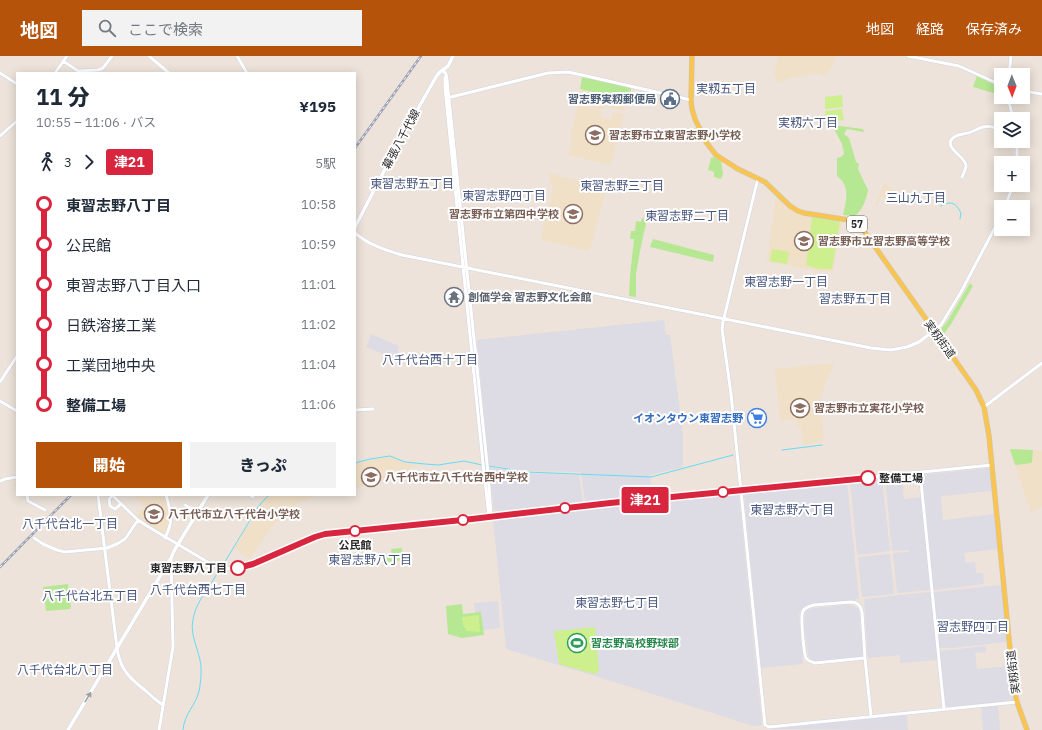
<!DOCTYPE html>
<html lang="ja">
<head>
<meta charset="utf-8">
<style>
	body { margin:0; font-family:"IBM Plex Sans","Noto Sans JP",sans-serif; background:#f2f2f3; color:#1f2937; height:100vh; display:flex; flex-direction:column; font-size:15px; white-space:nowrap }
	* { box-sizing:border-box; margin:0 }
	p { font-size:13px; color:#747a83 }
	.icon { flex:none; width:22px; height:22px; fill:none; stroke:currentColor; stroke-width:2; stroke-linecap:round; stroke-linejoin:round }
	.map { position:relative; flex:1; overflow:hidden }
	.details { position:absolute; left:16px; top:16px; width:340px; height:424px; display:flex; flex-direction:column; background:#fff; border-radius:0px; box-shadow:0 2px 10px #0003 }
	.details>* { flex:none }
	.badge { padding:0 8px; border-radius:3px; font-size:14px; line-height:26px }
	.needle { width:26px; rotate:179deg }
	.fabs { position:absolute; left:994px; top:12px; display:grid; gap:8px }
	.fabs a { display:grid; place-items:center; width:36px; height:36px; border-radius:0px; background:#fff; box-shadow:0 2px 10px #0003; font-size:20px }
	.map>.badge { position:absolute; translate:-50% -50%; box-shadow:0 0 0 2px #fff }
	.legs { display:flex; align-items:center; gap:6px; height:44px; padding:0 20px; font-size:13px }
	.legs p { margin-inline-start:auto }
	.overview { display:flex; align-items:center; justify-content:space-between; height:68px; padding:0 20px }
	h1 { font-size:22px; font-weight:800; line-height:30px }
	.button { display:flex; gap:8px; margin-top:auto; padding:8px 20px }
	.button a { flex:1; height:46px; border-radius:0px; background:#b45309; color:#fff; font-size:16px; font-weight:800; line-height:46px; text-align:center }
	.button a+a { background:#f2f2f3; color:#1f2937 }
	ul { padding:0 20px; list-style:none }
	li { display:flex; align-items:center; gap:14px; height:40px; font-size:15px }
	li i { display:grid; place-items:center; width:6px; height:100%; margin:0 5px; background:currentColor }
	li i::after { content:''; width:10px; height:10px; margin:-5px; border:3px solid; border-radius:50%; background:#fff }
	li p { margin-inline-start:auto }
	li:first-child i { background:linear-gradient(#0000 50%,currentColor 0) }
	li:last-child i { background:linear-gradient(currentColor 50%,#0000 0) }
	header { display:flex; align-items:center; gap:24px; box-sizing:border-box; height:56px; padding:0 20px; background:#b45309; color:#fff }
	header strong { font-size:19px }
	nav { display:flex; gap:22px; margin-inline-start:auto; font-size:14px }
	.search { width:280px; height:36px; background:#f2f2f3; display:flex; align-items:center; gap:10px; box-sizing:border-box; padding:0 14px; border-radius:0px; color:#747a83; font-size:15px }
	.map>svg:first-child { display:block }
	.industrial { fill:#dddbe4 }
	.education { fill:#f0e0c8 }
	.green { fill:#b6e792 }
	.pitch { fill:#cdef8d }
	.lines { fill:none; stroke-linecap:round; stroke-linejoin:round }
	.stream { stroke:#65dbf6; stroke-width:1 }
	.tertiary-casing { stroke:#cfd4e3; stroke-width:4 }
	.secondary-casing { stroke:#cfd4e3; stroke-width:4.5 }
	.primary-casing { stroke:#c7c7c7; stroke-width:5.5 }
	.tertiary { stroke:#fff; stroke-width:3 }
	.secondary { stroke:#fff; stroke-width:3.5 }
	.primary { stroke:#f9c552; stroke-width:4.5 }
	.rail-casing { stroke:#9ca2b5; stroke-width:2.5 }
	.rail { stroke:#fff; stroke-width:1; stroke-dasharray:3; stroke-linecap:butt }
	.oneway { fill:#9f9f9f }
	.line-1-casing { stroke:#fff; stroke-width:9 }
	.line-1 { stroke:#d7263d; stroke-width:6 }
	.stop-1-dot { fill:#fff; stroke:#d7263d; stroke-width:2 }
	.labels { text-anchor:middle; stroke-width:4; stroke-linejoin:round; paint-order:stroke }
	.shield { fill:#fff; stroke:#696969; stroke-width:1 }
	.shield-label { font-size:10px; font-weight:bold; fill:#292929 }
	.service-label { font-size:11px; font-weight:bold; fill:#4e5e75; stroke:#fff; text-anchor:end }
	.education-label { font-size:11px; font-weight:bold; fill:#785e54; stroke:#fff; text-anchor:start }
	.street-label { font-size:11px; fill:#292929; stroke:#fff }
	.worship-label { font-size:11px; font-weight:bold; fill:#5b616d; stroke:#fff; text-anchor:start }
	.shop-label { font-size:11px; font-weight:bold; fill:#366cbe; stroke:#fff; text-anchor:end }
	.stop-label { font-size:11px; font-weight:bold; fill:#292929; stroke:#fff; text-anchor:start }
	.leisure-label { font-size:11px; font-weight:bold; fill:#27864d; stroke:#fff; text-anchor:start }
	.neighbourhood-label { font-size:12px; fill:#47557d; stroke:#fff }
</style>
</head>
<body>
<header>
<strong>地図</strong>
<div class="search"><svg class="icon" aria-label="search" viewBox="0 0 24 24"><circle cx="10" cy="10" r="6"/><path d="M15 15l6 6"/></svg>ここで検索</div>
<nav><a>地図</a><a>経路</a><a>保存済み</a></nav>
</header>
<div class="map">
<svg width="1042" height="674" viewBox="0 0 1042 674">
	<rect width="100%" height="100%" fill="#ede3da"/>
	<!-- industrial -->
	<path class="industrial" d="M 664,264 L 666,279 L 670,279 L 683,379 L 683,411 L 650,419 L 653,440 L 585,446 L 581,416 L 526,415 L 489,409 L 477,284 Z
		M 371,278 L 399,290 L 397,301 L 381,297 L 366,291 Z
		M 489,411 L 520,417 L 579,419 L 583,447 L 496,455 L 494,454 Z
		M 988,412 L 990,414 L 992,435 L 941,440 L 943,464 L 994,458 L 998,493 L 964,497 L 966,507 L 975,506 L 976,517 L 983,517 L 984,528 L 934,534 L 933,533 L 922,419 Z
		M 902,421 L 904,443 L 922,441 L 930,533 L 929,534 L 898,537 L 897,536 L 893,498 L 894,497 L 909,496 L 909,494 L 893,495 L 892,494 L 885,422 Z
		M 882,423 L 890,495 L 889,495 L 858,499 L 857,497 L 850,426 Z
		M 847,426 L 859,543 L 805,550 L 801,555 L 799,559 L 803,608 L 761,612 L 744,438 L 745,436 Z
		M 738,438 L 739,440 L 762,669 L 753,670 L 637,633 L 506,593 L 493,463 L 687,442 Z
		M 889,498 L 890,499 L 894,536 L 893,538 L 863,541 L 862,540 L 858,502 L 859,501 Z
		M 1002,529 L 1007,586 L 953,592 L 939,592 L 934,536 Z
		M 929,536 L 931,537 L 938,604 L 900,607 L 900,599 L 868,602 L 864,543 Z
		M 498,545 L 500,572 L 483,574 L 481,557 L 475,557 L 474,547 Z
		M 846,549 L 854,550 L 858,552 L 859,554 L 863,598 L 860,601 L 815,605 L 810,603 L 808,598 L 804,571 L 805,557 L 808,553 L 815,552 Z
		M 986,590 L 986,596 L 975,597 L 977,613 L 1011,610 L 1015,645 L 946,651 L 939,595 Z
		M 998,649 L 1000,674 L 983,674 L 981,651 Z
		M 907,659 L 908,674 L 763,673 L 771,673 Z"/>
	<!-- education -->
	<path class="education" d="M 778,0 L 837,0 L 826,20 L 816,17 L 802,20 L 799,22 L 791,21 L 782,26 L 780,26 L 776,23 L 774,19 Z
		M 582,33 L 627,44 L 624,55 L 604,50 L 602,54 L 578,48 Z
		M 578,49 L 602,55 L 600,61 L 611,64 L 613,56 L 624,58 L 611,109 L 568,99 L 572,82 L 571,76 Z
		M 548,117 L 606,132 L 590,194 L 588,195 L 540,183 L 553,132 Z
		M 884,127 L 896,135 L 893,144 L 881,140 L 877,150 L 875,150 Z
		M 776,138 L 793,155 L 802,158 L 842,165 L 833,215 L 824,216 L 767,206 Z
		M 834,307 L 820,342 L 824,385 L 822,385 L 821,386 L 803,389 L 801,371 L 798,371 L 797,363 L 780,365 L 775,313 Z
		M 1033,394 L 1042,395 L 1042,451 L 1031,456 L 1030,455 L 1015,409 L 1032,407 Z
		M 384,401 L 393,401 L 404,407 L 416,409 L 416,411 L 399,415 L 377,426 L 355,432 L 355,408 Z
		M 133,439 L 165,439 L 170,457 L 170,461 L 168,472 L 165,478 L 150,470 L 137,460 L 145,451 L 135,441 L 134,441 L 132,440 Z
		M 270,439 L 317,439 L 295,449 L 281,460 L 267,478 L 250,503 L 234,492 L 243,476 L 250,468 L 261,448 Z"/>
	<!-- green -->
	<path class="green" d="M 977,20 L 999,31 L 997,38 L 973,31 Z
		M 582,21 L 631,32 L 628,44 L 580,33 Z
		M 832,69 L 863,73 L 864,76 L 847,73 L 844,78 L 849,82 L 856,106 L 859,108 L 858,113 L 868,134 C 866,144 863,153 855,160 L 843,159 C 846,145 851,130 837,120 L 837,102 L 841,101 L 844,98 L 842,88 Z
		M 714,101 L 721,105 L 723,118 L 721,123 L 714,121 L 714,116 L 708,114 L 711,102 Z
		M 642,162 L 647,163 L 640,195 L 636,218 L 636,241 L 629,240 L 630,220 L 634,183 L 630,183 L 631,175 L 635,175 L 636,165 L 641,166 Z
		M 653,183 L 714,199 L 713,206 L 650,191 Z
		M 970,227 L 973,230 L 951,268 L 941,282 L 938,276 L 947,266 Z
		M 1010,393 L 1033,394 L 1032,407 L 1015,409 Z
		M 402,492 L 403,504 L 387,506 L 386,501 L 392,501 L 391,493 Z
		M 68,528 L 71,551 L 70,553 L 46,555 L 43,531 Z
		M 462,548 L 463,558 L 481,556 L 484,579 L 462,582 L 448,578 L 446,550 Z"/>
	<!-- pitch -->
	<path class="pitch" d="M 842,39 L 843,51 L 825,53 L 825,41 Z
		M 842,53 L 844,64 L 826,66 L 825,55 Z
		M 812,161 L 840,165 L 832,213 L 819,213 L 806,209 Z
		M 772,193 L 789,196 L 787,208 L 770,205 Z
		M 479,559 L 480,576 L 467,575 L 463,569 L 462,561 Z
		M 595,571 L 599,616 L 594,618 L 559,608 L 554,575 Z"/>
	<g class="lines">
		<!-- stream -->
		<path class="stream" d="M 941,150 C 951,144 956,147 961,157 L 960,163
			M 782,394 L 822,389
			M 355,407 L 370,403 L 390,400 L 405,406 L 425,408 L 438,409 L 464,405 L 482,409
			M 489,410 L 526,416 L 651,421 L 733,399
			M 223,509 L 258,451 L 263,445 L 269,439
			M 183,674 C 184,658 196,649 199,635 C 201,626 202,612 200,604 C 196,587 189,576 194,559 C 197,545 211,529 218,516"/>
		<!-- tertiary casing -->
		<g class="tertiary-casing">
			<path id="tertiary" d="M 149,0 L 169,17
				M 237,0 L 247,17
				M 908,0 L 959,10 L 1001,29
				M 63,5 L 78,15 L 98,14 L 103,12 L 112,0
				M 443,14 L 446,18 L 447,24 L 488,417 L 491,459 L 491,461
				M 0,17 L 17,28
				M 55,17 L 67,0
				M 1009,19 L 1011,0
				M 445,21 L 445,32 L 484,417 L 489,460 L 491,461
				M 1023,35 L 1042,38
				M 1008,41 L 1013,63
				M 447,42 L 548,17 L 568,16 L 582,19 L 691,44
				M 0,80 L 17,65
				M 1017,85 L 1017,107
				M 962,121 C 964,117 966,113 966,109 C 965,100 939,89 956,80 C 960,78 964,78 968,77 C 973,76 978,72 983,71 C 989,69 995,72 1001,73
				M 758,122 L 723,266 L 722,273 L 731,338 L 765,669 L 769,671 L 1017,646
				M 1005,151 L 1013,129
				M 355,177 C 369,189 385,194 402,199 L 871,292 L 891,294 L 907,291 L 919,286 L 941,269 L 961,236 L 1001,160
				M 0,326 L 17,300
				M 0,345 L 17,355
				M 984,351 L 1042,307
				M 355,354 L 373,353
				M 920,416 L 944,653
				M 0,425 L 5,423 L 17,421
				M 27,439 L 28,445 L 45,454
				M 98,439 L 117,592 C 120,613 129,622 146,635 C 151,640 157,645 163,649
				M 112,439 L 138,464 L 147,470 L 211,508 L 222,512 L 232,513 L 243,511 L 253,508 L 318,480 L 325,478 L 472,463 L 582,450 L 992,409
				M 113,439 L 109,443 L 110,450 L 115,453 L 121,448
				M 250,439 L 253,441
				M 185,449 L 198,456
				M 34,482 L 43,488 L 57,494 L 65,496 L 107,492 L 117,488 L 125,483 L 138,464
				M 165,482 C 174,464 171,458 166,439
				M 865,602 L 815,607 C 811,606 808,605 806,602 C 804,598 800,559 803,555 C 805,551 810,550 814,549 L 851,546 C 858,546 861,550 862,556 L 865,602 L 871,660
				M 159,674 L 173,591 L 171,503"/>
		</g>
		<!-- secondary casing -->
		<g class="secondary-casing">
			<path id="secondary" d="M 355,171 L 398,88 L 436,21 L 439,17 L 448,10 L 453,0
				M 68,674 L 171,502 L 174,495 L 208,439"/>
		</g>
		<!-- primary casing -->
		<g class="primary-casing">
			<path id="primary" d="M 692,0 L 691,44 L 692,53 L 695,63 L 706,86 L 716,99 L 738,113 L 765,126 L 790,150 L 798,155 L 804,157 L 849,164 L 856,167 L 861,171 L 967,321 L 976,334 L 984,351 L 989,380 L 1014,633 L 1017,646 L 1027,674"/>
		</g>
		<!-- tertiary -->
		<use href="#tertiary" class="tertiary"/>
		<!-- secondary -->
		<use href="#secondary" class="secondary"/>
		<!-- primary -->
		<use href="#primary" class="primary"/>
		<!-- rail casing -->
		<g class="rail-casing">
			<path id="rail" d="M 355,92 L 421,0
				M 0,511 L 71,439"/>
		</g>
		<!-- rail -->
		<use href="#rail" class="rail"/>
	</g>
	<!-- one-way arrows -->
	<defs><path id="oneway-solid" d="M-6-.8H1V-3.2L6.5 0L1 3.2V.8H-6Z"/></defs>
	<use class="oneway" href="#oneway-solid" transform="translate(88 641) rotate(-59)"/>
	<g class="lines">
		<!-- line-1 casing -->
		<g class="line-1-casing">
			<path id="line-1" d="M 238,512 L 253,508 L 315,481 L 325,478 L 472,463 L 610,447 L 868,422"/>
		</g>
		<!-- line-1 -->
		<use href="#line-1" class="line-1"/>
	</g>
	<!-- icons -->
	<defs>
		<g id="civic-ring" transform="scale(1)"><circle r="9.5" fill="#fff" stroke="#5c6f8a" stroke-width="1.5"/><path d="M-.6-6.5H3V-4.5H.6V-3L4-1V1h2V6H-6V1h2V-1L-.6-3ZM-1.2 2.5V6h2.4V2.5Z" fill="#5c6f8a"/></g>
		<g id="school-ring" transform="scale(1)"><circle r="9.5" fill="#fff" stroke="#8d6e63" stroke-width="1.5"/><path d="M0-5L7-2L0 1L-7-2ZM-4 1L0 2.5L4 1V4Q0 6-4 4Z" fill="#8d6e63"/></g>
		<g id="temple-ring" transform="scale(1)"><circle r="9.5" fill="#fff" stroke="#6b7280" stroke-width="1.5"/><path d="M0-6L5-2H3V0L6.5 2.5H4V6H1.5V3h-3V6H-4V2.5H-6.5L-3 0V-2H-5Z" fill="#6b7280"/></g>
		<g id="supermarket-ring" transform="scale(1)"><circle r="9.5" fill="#fff" stroke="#3f7fe0" stroke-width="1.5"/><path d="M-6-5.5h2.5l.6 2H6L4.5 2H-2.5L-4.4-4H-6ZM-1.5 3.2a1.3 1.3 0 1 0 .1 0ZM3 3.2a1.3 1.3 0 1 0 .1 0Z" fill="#3f7fe0"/></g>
		<g id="stadium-ring" transform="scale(1)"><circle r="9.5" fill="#fff" stroke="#2e9e5b" stroke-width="1.5"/><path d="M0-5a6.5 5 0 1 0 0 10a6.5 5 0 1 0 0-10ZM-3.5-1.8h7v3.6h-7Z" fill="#2e9e5b"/></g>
	</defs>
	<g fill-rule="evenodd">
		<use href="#civic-ring" x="670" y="43"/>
		<use href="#school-ring" x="595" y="79"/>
		<use href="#school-ring" x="573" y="158"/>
		<use href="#school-ring" x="804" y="185"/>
		<use href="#temple-ring" x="454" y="241"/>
		<use href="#school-ring" x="800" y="352"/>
		<use href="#supermarket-ring" x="757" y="362"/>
		<use href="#school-ring" x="371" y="421"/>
		<use href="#school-ring" x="154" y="458"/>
		<use href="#stadium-ring" x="577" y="587"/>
	</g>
	<!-- markers -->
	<g class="stop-1-dot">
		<circle cx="868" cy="422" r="7"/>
		<circle cx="723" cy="436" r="5"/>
		<circle cx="565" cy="452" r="5"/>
		<circle cx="463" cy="464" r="5"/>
		<circle cx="355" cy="475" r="5"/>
		<circle cx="238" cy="512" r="7"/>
	</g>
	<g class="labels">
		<!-- shield labels -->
		<rect class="shield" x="847" y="160" width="20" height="16" rx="3"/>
		<g class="shield-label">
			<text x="857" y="172">57</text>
		</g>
		<!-- service labels -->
		<g class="service-label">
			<text x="656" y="47">習志野実籾郵便局</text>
		</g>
		<!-- education labels -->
		<g class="education-label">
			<text x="609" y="83">習志野市立東習志野小学校</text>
			<text x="559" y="162" text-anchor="end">習志野市立第四中学校</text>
			<text x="818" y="189">習志野市立習志野高等学校</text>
			<text x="814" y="356">習志野市立実花小学校</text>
			<text x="385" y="425">八千代市立八千代台西中学校</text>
			<text x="168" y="462">八千代市立八千代台小学校</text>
		</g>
		<!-- street labels -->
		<g class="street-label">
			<text transform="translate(401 83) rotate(-62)" y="4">幕張八千代線</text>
			<text transform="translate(940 283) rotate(54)" y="4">実籾街道</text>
			<text transform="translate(1013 616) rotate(-97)" y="4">実籾街道</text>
		</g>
		<!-- worship labels -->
		<g class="worship-label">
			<text x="468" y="245">創価学会 習志野文化会館</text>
		</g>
		<!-- shop labels -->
		<g class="shop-label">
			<text x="743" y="366">イオンタウン東習志野</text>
		</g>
		<!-- stop labels -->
		<g class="stop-label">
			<text x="879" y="426">整備工場</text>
			<text x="355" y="493" text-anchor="middle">公民館</text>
			<text x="227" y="516" text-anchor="end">東習志野八丁目</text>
		</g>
		<!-- leisure labels -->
		<g class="leisure-label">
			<text x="591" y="591">習志野高校野球部</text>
		</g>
		<!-- neighbourhood labels -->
		<g class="neighbourhood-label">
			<text x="726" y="37">実籾五丁目</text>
			<text x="808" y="71">実籾六丁目</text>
			<text x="412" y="132">東習志野五丁目</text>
			<text x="622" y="134">東習志野三丁目</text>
			<text x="504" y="144">東習志野四丁目</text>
			<text x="916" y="146">三山九丁目</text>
			<text x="687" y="164">東習志野二丁目</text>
			<text x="786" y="230">東習志野一丁目</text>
			<text x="855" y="247">習志野五丁目</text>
			<text x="430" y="308">八千代台西十丁目</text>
			<text x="792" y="458">東習志野六丁目</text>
			<text x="70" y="472">八千代台北一丁目</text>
			<text x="370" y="508">東習志野八丁目</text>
			<text x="198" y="538">八千代台西七丁目</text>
			<text x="90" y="544">八千代台北五丁目</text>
			<text x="617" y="551">東習志野七丁目</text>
			<text x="973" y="575">習志野四丁目</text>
			<text x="65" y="618">八千代台北八丁目</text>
		</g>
	</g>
</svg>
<div class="fabs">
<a><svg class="needle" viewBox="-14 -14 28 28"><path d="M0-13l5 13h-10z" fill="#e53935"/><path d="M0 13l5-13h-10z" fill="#747a83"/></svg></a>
<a><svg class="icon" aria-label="layers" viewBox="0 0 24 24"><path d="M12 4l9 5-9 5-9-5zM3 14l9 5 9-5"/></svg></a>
<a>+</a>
<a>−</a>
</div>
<b class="badge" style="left:645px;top:444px;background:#d7263d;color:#fff">津21</b>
<section class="details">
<div class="overview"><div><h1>11 分</h1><p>10:55 – 11:06 · バス</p></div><b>¥195</b></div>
<div class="legs"><svg class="icon" aria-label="walk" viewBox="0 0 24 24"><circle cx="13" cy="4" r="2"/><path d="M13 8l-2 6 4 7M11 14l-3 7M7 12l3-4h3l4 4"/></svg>3<svg class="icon" aria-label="forward" viewBox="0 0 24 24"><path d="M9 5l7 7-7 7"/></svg><b class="badge" style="background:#d7263d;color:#fff">津21</b><p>5駅</p></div>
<ul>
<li><i style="color:#d7263d"></i><b>東習志野八丁目</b><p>10:58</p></li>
<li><i style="color:#d7263d"></i><span>公民館</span><p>10:59</p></li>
<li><i style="color:#d7263d"></i><span>東習志野八丁目入口</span><p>11:01</p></li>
<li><i style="color:#d7263d"></i><span>日鉄溶接工業</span><p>11:02</p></li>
<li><i style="color:#d7263d"></i><span>工業団地中央</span><p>11:04</p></li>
<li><i style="color:#d7263d"></i><b>整備工場</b><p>11:06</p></li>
</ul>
<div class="button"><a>開始</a><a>きっぷ</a></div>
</section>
</div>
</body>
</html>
